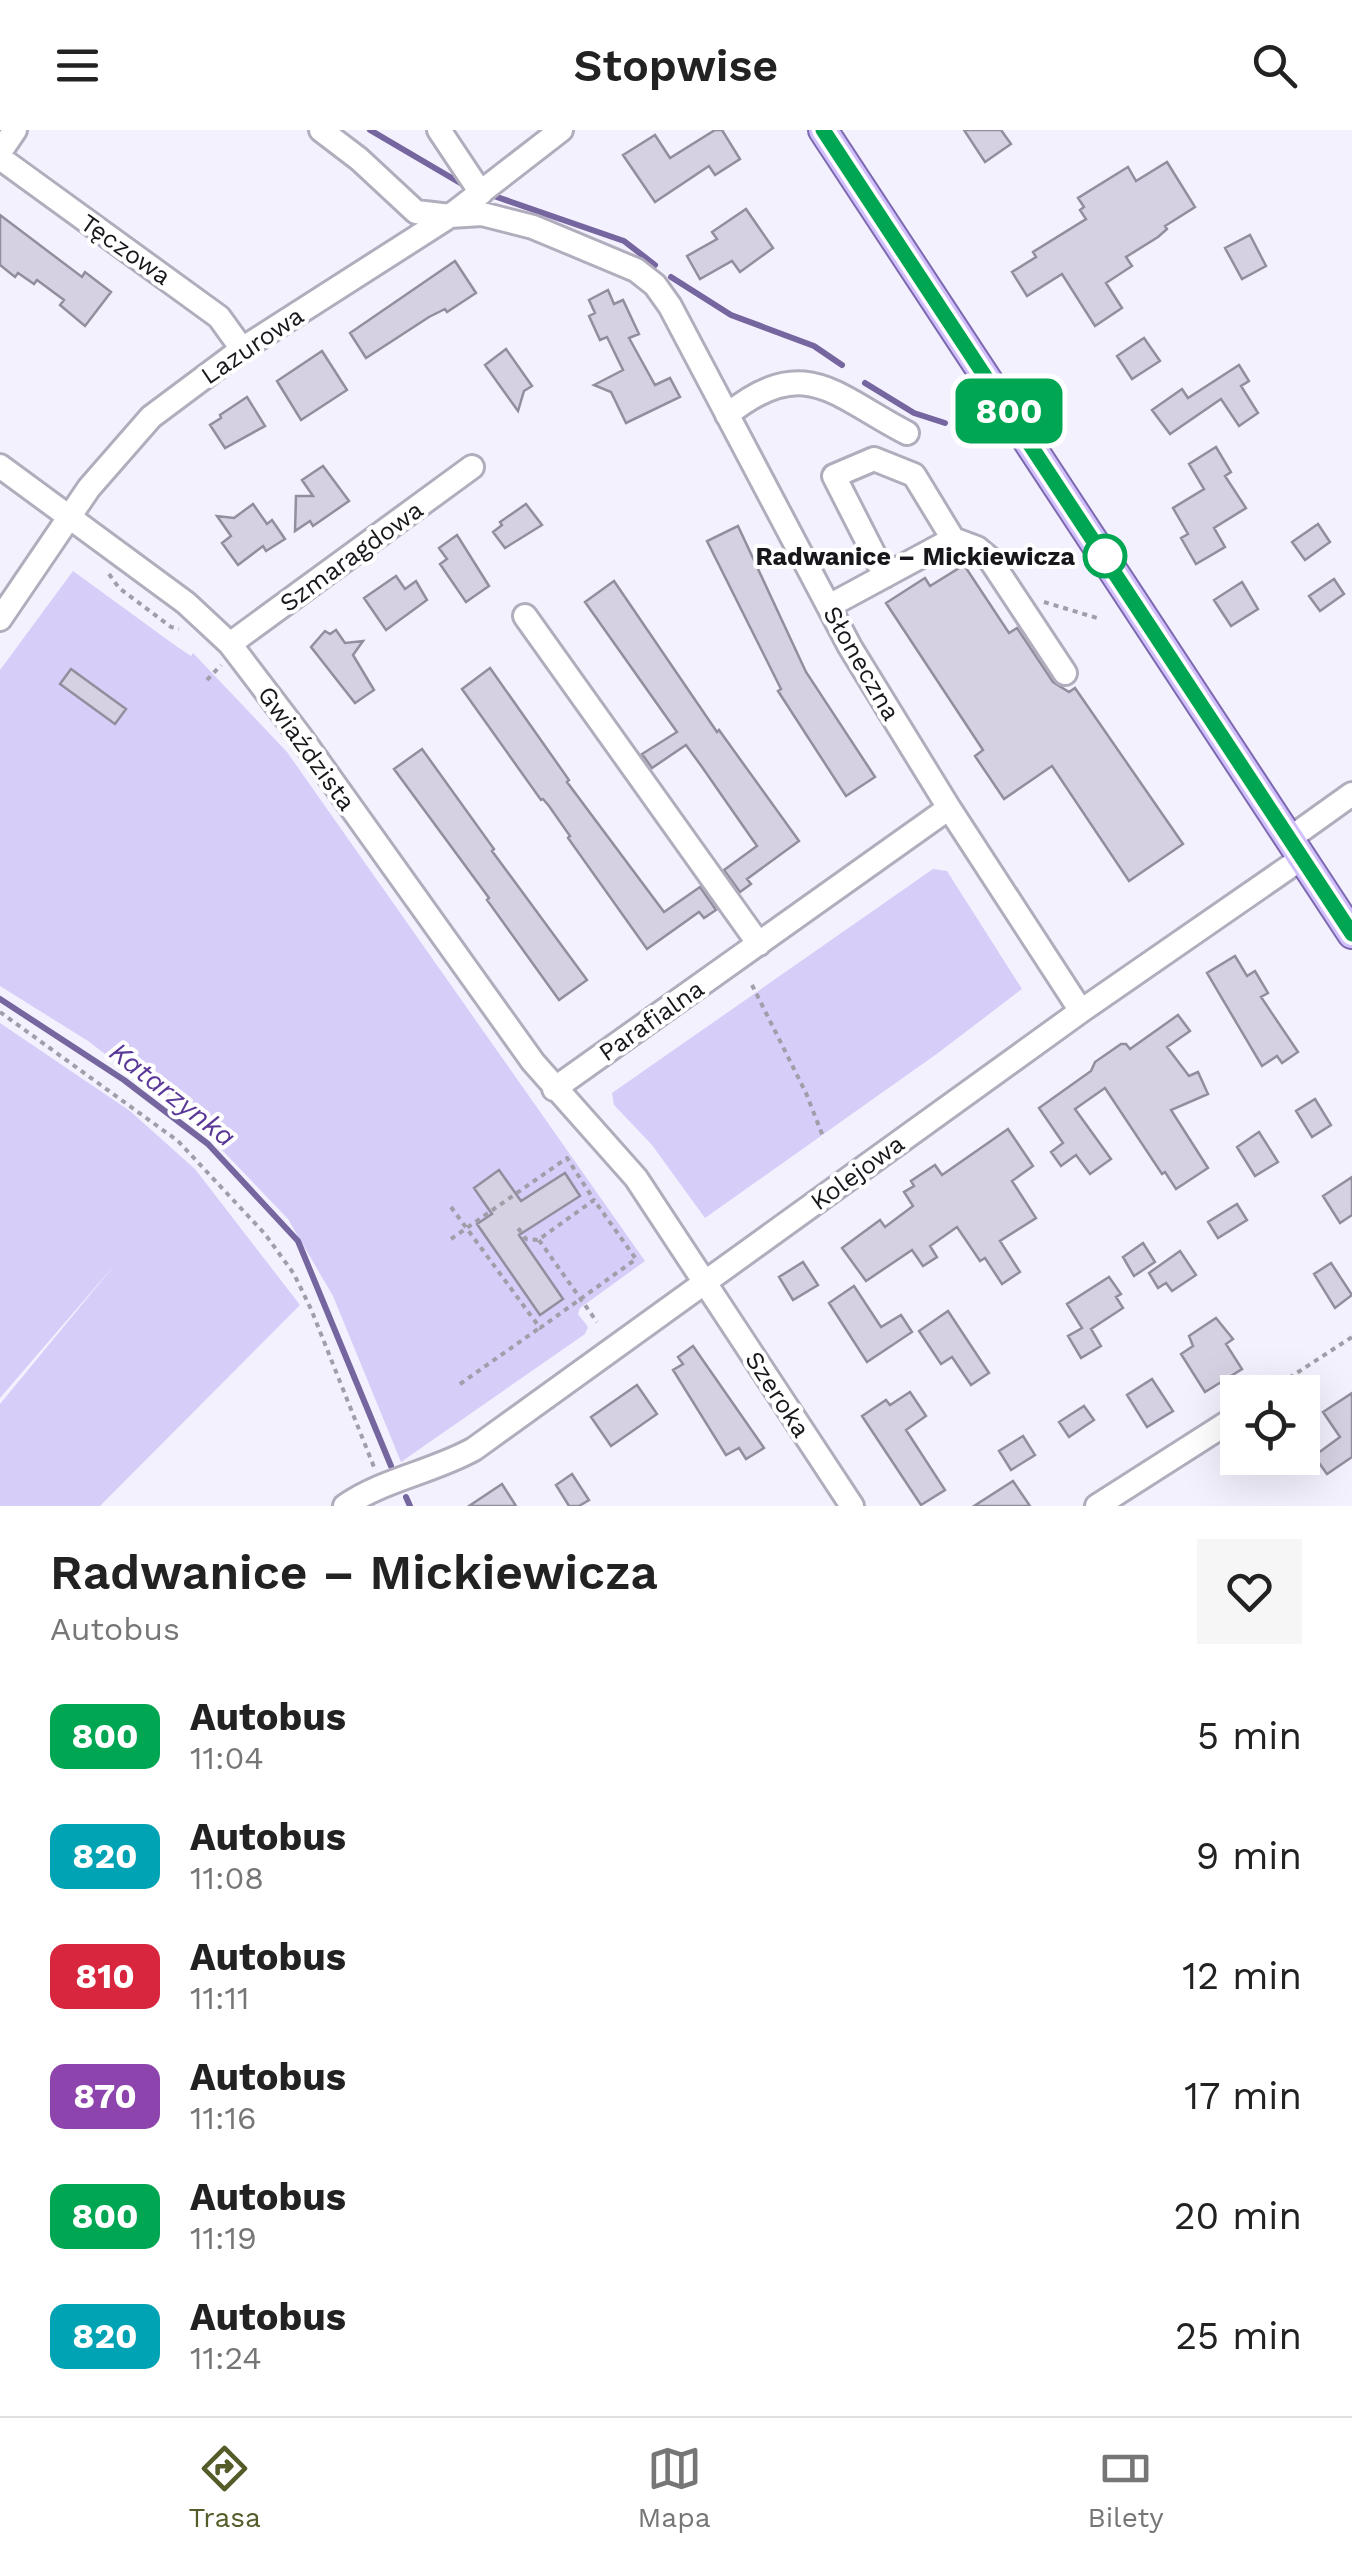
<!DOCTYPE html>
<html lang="pl">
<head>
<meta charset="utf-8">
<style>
	body { margin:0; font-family:"Work Sans",sans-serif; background:#f6f6f6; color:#222; height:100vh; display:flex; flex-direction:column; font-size:38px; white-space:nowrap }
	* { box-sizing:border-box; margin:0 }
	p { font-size:32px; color:#767676 }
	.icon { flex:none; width:55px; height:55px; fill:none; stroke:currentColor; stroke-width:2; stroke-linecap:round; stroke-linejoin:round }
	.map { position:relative; height:1376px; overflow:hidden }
	.sheet { display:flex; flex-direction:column; background:#fff; flex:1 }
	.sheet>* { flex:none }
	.badge { padding:0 20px; border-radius:15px; font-size:35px; line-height:65px }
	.buttons { position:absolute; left:1220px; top:1245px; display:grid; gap:20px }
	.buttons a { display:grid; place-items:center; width:100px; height:100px; border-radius:0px; background:#fff; box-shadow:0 10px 40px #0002; font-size:50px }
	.map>.badge { position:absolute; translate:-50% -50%; box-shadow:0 0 0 5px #fff }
	.round { display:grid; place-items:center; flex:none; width:105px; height:105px; border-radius:0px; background:#f6f6f6 }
	.summary { display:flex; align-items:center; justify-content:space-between; height:170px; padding:0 50px }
	h1 { font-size:48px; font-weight:600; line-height:75px }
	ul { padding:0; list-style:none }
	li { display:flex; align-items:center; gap:30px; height:120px; padding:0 50px }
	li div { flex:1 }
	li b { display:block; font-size:38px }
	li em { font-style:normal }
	li .badge { min-width:110px; font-weight:700; text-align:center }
	header { display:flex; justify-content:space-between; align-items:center; height:130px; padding:0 50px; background:#fff; font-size:45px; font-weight:600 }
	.menu { display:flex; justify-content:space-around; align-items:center; height:140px; border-top:2px solid #e0e0e0; background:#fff; font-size:28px; color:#767676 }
	.menu a { display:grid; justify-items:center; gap:5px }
	.menu .current { color:#555c2a }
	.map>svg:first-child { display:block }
	.green { fill:#d7cdf9 }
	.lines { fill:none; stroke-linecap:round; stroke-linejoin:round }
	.stream { stroke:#7666a0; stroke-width:6 }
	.building { fill:#d5d1e2; stroke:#928e9e; stroke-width:2.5 }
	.minor-casing { stroke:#b1adbd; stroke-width:28 }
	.major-casing { stroke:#7d69af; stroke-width:32 }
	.path { stroke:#a09ea8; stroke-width:4; stroke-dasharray:5 5; stroke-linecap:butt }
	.minor { stroke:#fff; stroke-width:22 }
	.major { stroke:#d1bffe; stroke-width:28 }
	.line-casing { stroke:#fff; stroke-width:22 }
	.line { stroke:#00a651; stroke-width:15 }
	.stop-dot { fill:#fff; stroke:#00a651; stroke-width:5 }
	.labels { text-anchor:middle; stroke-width:8; stroke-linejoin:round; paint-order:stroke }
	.street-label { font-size:25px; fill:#18171c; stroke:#fff }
	.stop-label { font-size:25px; font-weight:bold; fill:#18171c; stroke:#fff; text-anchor:end }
	.water-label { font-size:28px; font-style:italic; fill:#5a3897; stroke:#fff }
</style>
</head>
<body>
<header><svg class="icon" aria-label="menu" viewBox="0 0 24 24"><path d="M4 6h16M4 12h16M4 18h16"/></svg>Stopwise<svg class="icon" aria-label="search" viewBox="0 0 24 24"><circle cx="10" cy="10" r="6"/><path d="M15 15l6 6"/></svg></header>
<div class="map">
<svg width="1352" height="1376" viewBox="0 0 1352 1376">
	<rect width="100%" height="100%" fill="#f4f1fe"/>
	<!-- green -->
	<path class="green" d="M 73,441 L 176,516 L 191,526 L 193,523 L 287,622 L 645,1131 L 580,1178 L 578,1184 L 588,1197 L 585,1204 L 401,1332 L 333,1166 L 288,1089 L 200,997 L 88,911 L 0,856 L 0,540 Z
		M 933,739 L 947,741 L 1022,859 L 938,923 L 705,1088 L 652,1015 L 614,975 L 612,963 Z
		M 0,893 L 130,981 L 195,1039 L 300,1175 L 100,1376 L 0,1376 L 0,1274 L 117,1132 L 0,1268 Z"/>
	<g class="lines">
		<!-- stream -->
		<path class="stream" d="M 370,0 L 462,54
			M 494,66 L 624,111 L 655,135
			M 671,147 L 731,185 L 814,216 L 842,235
			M 865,253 L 914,283 L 945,293
			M 0,869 L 124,950 L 208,1014 L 298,1111 L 391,1336
			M 406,1367 L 410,1376"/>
	</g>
	<!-- building -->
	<path class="building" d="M 715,0 L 722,0 L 740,29 L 715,45 L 709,36 L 655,72 L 623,25 L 655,5 L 670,28 Z
		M 964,0 L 1001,0 L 1011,14 L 985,32 Z
		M 1167,32 L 1195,77 L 1165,96 L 1167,99 L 1158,107 L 1126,127 L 1132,136 L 1106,153 L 1122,178 L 1095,196 L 1062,144 L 1027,166 L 1012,142 L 1036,127 L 1033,122 L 1086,89 L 1080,80 L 1084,77 L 1078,68 L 1128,37 L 1136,51 Z
		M 746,79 L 773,118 L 740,142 L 732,131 L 700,149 L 687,126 L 717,109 L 712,102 Z
		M 0,85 L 82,147 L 85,142 L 111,162 L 85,196 L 60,175 L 64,170 L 37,150 L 34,154 L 18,143 L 15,147 L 0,135 Z
		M 1250,105 L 1266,136 L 1242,149 L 1225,118 Z
		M 455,131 L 476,163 L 447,182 L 445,179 L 429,187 L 366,228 L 350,203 Z
		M 608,160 L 614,174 L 623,170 L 639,204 L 629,208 L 655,255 L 670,248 L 680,267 L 626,293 L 611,262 L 594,255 L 623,240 L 607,207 L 600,210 L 589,186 L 595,183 L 589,170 Z
		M 1144,208 L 1160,231 L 1132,249 L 1117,226 Z
		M 506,219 L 532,256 L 524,261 L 518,281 L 485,235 Z
		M 322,221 L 347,260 L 301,290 L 277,251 Z
		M 1239,235 L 1249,251 L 1241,256 L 1258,283 L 1239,296 L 1221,269 L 1170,304 L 1152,280 L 1182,259 L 1188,268 Z
		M 247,267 L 265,296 L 225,318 L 210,295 L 221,288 L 220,285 Z
		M 1216,317 L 1231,342 L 1225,346 L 1246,378 L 1214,398 L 1225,417 L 1196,434 L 1181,408 L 1188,404 L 1173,378 L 1204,359 L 1189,334 Z
		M 323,336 L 349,371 L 313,396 L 310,391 L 295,401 L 296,366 L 313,366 L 302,350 Z
		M 253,374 L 267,394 L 272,390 L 285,409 L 266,421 L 263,416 L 238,435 L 222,413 L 231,406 L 217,386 L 234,388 Z
		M 526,374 L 542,395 L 505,418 L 493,402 L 502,395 L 500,392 Z
		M 1318,394 L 1330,412 L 1305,430 L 1292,412 Z
		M 738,396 L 806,542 L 875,647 L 846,666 L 778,561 L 781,559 L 707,411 Z
		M 457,405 L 489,456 L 466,472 L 440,434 L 447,429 L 439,418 Z
		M 964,435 L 1009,503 L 1017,498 L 1053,552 L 1069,562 L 1075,558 L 1183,714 L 1129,751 L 1052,636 L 1004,669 L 975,626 L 983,620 L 886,473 L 925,448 L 930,456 Z
		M 396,446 L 405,459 L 416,451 L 427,470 L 386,500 L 364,468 Z
		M 1334,449 L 1344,464 L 1320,481 L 1309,466 Z
		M 614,451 L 717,602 L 719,600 L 799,711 L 747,749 L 751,754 L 740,762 L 724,740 L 757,716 L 702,637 L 686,615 L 652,638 L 642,624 L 677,602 L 585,472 Z
		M 1242,452 L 1258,479 L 1231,496 L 1214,470 Z
		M 336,500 L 345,513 L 363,511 L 353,525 L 374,560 L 355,573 L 311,517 L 325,501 L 330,504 Z
		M 490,538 L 569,650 L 567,652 L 664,782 L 700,757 L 716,780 L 704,788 L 699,782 L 647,819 L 568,708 L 570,706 L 549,676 L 543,669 L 541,670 L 462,559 Z
		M 71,539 L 126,579 L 115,594 L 60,554 Z
		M 422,619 L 494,719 L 492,721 L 587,850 L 559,870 L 487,770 L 489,768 L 394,639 Z
		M 1235,826 L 1247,846 L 1255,841 L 1268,863 L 1261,867 L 1298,922 L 1282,933 L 1277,926 L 1262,936 L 1207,843 Z
		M 1178,885 L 1190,901 L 1167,917 L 1189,946 L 1198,942 L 1208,964 L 1171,980 L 1208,1038 L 1176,1059 L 1165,1042 L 1162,1044 L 1105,958 L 1075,979 L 1111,1029 L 1090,1044 L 1076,1025 L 1061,1036 L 1051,1022 L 1063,1013 L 1039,978 L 1091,941 L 1095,932 L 1121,914 L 1126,914 L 1130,919 Z
		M 1315,969 L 1331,995 L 1312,1007 L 1296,981 Z
		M 1008,999 L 1033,1036 L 1012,1051 L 1036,1088 L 1000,1111 L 1020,1142 L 1002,1154 L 985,1128 L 980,1131 L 957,1097 L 930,1116 L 937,1127 L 923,1136 L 912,1120 L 866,1151 L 842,1118 L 880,1090 L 885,1097 L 913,1076 L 904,1062 L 914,1056 L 911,1051 L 935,1035 L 942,1045 Z
		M 1259,1002 L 1278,1032 L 1255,1046 L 1237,1017 Z
		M 499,1040 L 521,1071 L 565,1043 L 580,1066 L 519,1105 L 563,1169 L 540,1185 L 477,1094 L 492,1084 L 474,1058 Z
		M 1352,1047 L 1352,1085 L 1340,1093 L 1323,1066 Z
		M 1237,1074 L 1247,1090 L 1218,1108 L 1208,1092 Z
		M 1143,1113 L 1155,1132 L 1134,1146 L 1123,1127 Z
		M 1180,1121 L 1196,1145 L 1172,1161 L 1166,1153 L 1158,1158 L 1149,1143 Z
		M 803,1132 L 818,1155 L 793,1170 L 779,1147 Z
		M 1331,1133 L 1352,1165 L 1335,1178 L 1314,1144 Z
		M 1109,1147 L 1121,1164 L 1116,1167 L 1123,1178 L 1091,1199 L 1101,1216 L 1081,1228 L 1068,1206 L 1082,1198 L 1067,1174 Z
		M 854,1156 L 881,1197 L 901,1185 L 912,1202 L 867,1232 L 829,1173 Z
		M 948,1181 L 989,1243 L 971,1255 L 952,1227 L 941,1234 L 919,1201 Z
		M 1216,1188 L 1233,1209 L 1226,1214 L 1242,1239 L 1205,1262 L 1181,1224 L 1193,1216 L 1189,1206 Z
		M 693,1216 L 764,1318 L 746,1329 L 739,1318 L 726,1325 L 673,1240 L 683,1234 L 678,1227 Z
		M 1152,1249 L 1173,1281 L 1147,1297 L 1127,1265 Z
		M 637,1255 L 657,1284 L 611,1316 L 591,1287 Z
		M 910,1262 L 926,1286 L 906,1300 L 945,1360 L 921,1375 L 862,1286 L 886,1270 L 890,1275 Z
		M 1352,1263 L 1352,1327 L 1327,1344 L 1314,1326 L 1340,1307 L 1323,1282 Z
		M 1084,1276 L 1094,1290 L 1069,1307 L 1059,1292 Z
		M 1023,1306 L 1035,1325 L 1011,1340 L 999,1321 Z
		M 572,1344 L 589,1370 L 579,1376 L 569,1376 L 556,1355 Z
		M 1013,1351 L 1030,1376 L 974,1376 Z
		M 502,1354 L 516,1376 L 469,1376 Z"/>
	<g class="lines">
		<!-- minor casing -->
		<g class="minor-casing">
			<path id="minor" d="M 321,0 L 359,29 L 416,82 L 450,86 L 482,84 L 533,97 L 636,140 L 655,155 L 670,176 L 850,517 L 949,678 L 1081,881
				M 439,0 L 481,63
				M 0,22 L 15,0
				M 0,28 L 219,187 L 242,219
				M 727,285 C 805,222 835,266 907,303
				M 0,336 L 186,473 L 230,514 L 300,606 L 533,932 L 636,1048 L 852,1376
				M 953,409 L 977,418 L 989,428 L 1065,543
				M 829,476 L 953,409 L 914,345 L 874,329 L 834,346 L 885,446
				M 525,486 L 759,814
				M 0,489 L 89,358 L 151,287 L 242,219 L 450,86 L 561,0
				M 230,514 L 472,337
				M 1289,709 L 1352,664
				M 554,959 L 949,678
				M 1272,1262 L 1274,1262
				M 345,1376 C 384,1349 433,1342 474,1319 L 1081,881 L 1302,728
				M 1097,1376 L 1238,1286"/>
		</g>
		<!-- major casing -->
		<g class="major-casing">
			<path id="major" d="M 823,0 L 1352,804"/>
		</g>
		<!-- path -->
		<path class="path" d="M 109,444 L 119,458 L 171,497 L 179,499
			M 1044,472 L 1097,488
			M 207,550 L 221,535
			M 752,855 L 806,963 L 824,1009
			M 0,882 L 178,1011 L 265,1104 L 294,1144 L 311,1179 L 374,1337
			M 451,1077 L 540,1198 L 636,1129 L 594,1070 L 538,1110 L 526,1109 L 518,1098
			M 451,1109 L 567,1028 L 594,1070
			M 539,1110 L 597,1192
			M 1289,1248 L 1352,1207
			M 460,1254 L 538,1199"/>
		<!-- minor -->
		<use href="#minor" class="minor"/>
		<!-- major -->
		<use href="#major" class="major"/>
	</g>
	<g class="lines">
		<!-- line casing -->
		<g class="line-casing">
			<path id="line" d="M 823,0 L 1352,804"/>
		</g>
		<!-- line -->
		<use href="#line" class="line"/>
	</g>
	<!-- markers -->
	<circle class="stop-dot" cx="1105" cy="426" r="20"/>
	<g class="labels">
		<!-- street labels -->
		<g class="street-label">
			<text transform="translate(126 119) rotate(35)" y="9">Tęczowa</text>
			<text transform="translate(252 215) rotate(-34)" y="9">Lazurowa</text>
			<text transform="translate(351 426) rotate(-36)" y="9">Szmaragdowa</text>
			<text transform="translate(862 533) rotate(60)" y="9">Słoneczna</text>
			<text transform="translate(307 618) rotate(54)" y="9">Gwiaździsta</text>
			<text transform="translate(651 890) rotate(-35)" y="9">Parafialna</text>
			<text transform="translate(857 1042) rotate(-36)" y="9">Kolejowa</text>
			<text transform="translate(778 1264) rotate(57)" y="9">Szeroka</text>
		</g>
		<!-- stop labels -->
		<g class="stop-label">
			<text x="1075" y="435">Radwanice – Mickiewicza</text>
		</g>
		<!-- water labels -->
		<g class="water-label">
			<text transform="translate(173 964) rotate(38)" y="10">Katarzynka</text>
		</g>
	</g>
</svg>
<div class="buttons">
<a><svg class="icon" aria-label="locate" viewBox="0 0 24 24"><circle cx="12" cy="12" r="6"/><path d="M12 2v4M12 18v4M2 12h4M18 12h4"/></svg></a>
</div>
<b class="badge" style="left:1009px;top:281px;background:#00a651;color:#fff">800</b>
</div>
<section class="sheet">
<div class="summary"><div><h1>Radwanice – Mickiewicza</h1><p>Autobus</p></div><a class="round"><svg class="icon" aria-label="heart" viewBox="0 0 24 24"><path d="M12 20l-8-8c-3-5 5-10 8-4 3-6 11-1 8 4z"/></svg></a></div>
<ul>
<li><span class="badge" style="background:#00a651;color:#fff">800</span><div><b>Autobus</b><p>11:04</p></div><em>5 min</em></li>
<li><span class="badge" style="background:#00a3b4;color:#fff">820</span><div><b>Autobus</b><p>11:08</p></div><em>9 min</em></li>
<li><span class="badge" style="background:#d7263d;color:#fff">810</span><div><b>Autobus</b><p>11:11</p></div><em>12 min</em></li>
<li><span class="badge" style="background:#8e44ad;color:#fff">870</span><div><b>Autobus</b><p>11:16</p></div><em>17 min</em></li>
<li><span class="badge" style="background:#00a651;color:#fff">800</span><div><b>Autobus</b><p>11:19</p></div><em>20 min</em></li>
<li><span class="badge" style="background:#00a3b4;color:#fff">820</span><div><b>Autobus</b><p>11:24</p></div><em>25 min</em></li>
</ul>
</section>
<nav class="menu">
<a class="current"><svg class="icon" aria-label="directions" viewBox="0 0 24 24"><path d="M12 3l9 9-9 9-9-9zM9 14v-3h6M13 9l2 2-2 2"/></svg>Trasa</a>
<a><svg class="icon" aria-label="map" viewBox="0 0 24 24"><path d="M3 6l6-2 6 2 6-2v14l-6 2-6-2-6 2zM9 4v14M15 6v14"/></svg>Mapa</a>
<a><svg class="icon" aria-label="tickets" viewBox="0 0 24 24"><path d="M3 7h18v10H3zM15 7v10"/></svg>Bilety</a>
</nav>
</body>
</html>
